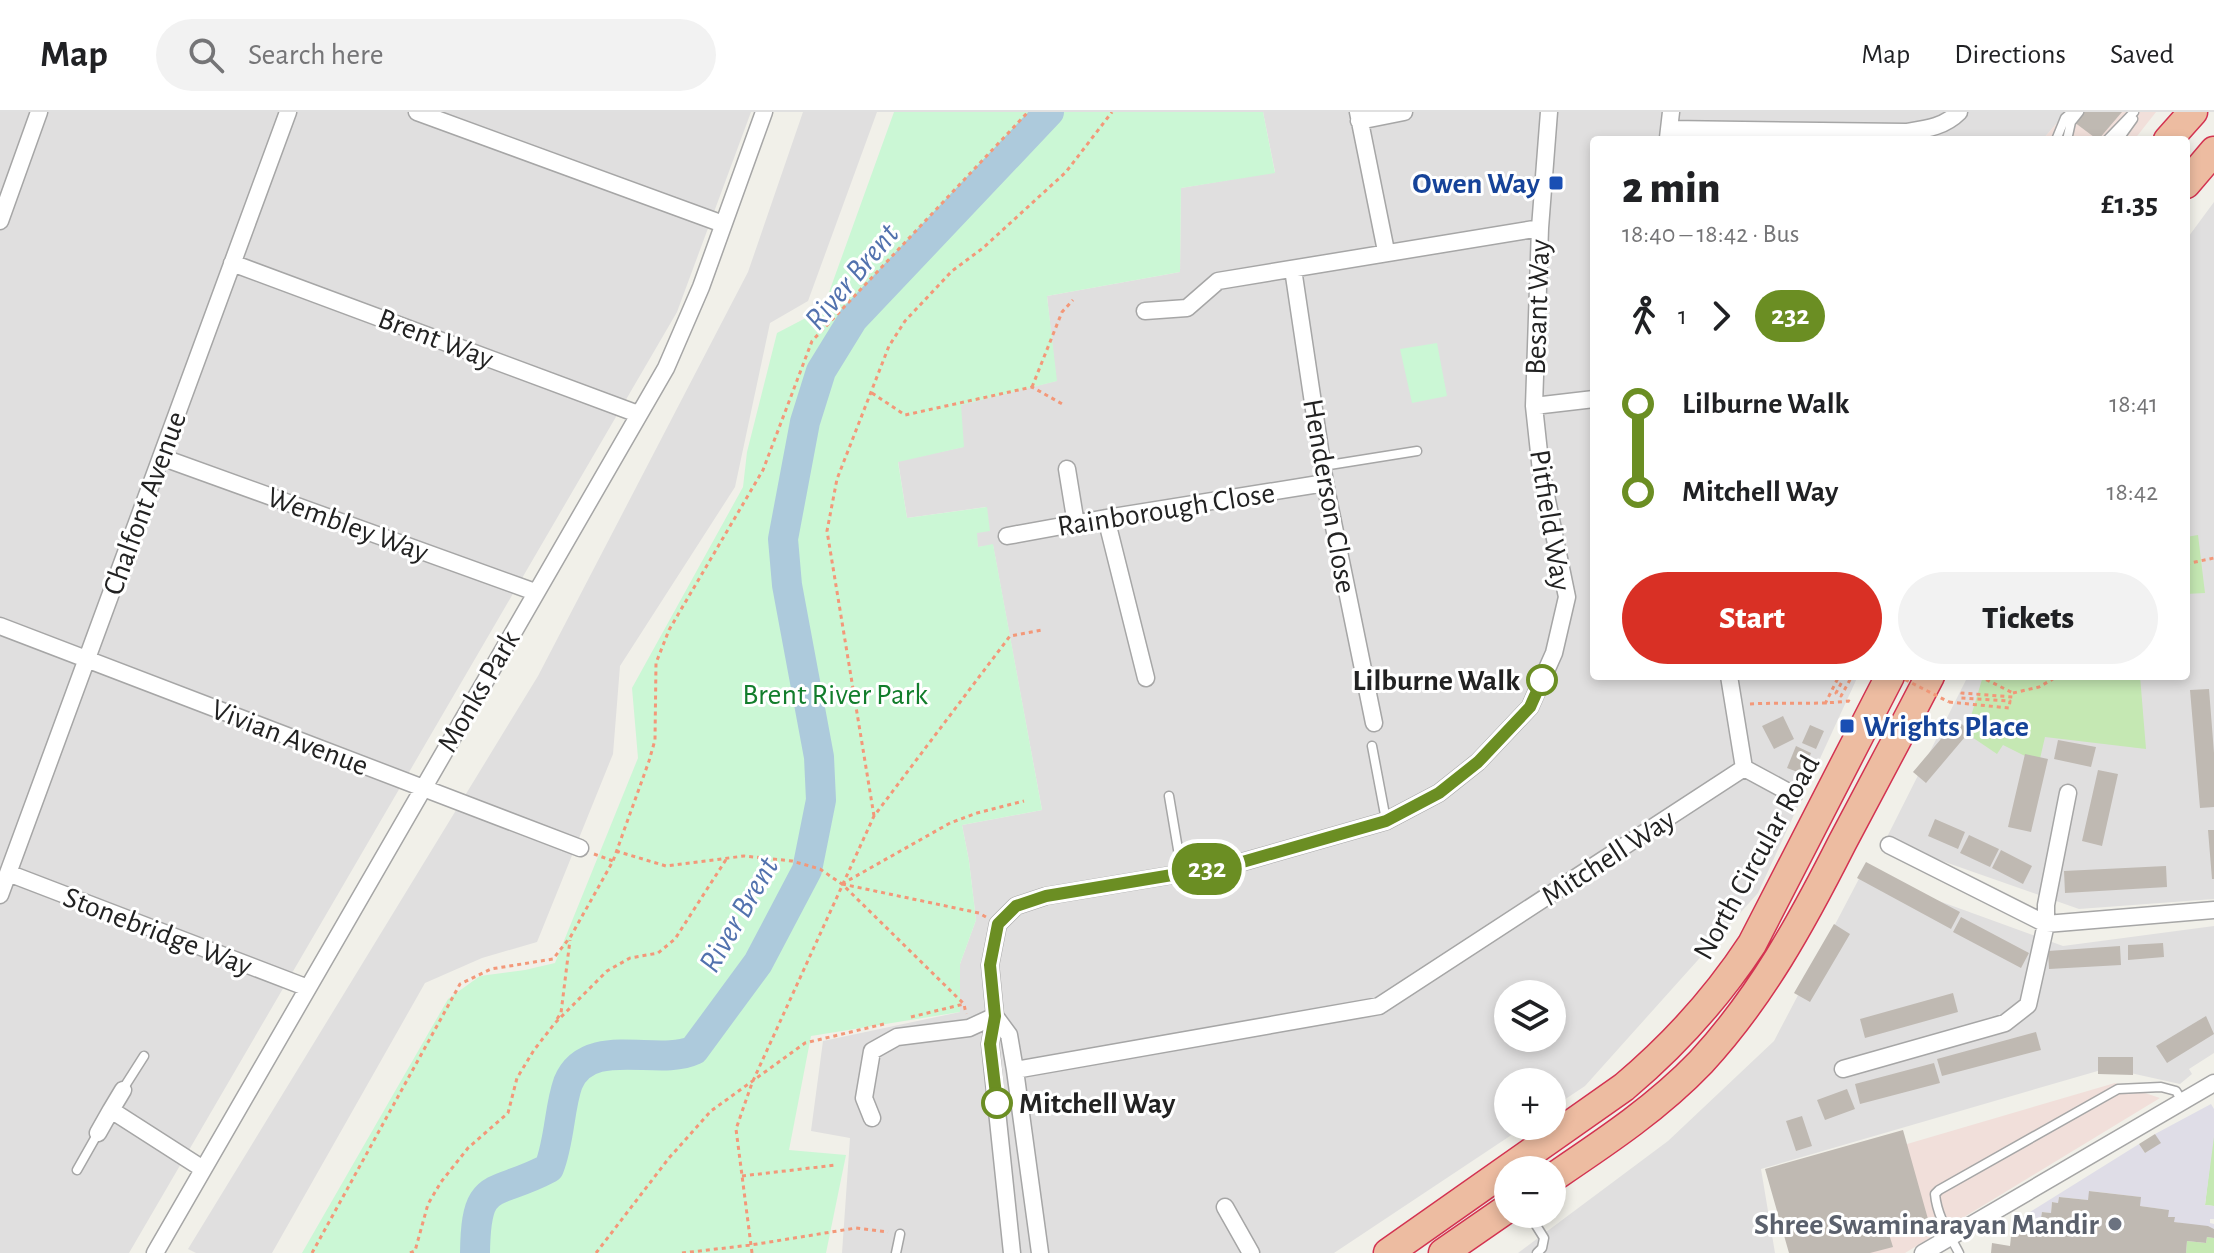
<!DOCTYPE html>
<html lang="en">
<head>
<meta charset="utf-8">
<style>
	body { margin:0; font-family:"Alegreya Sans",sans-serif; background:#f2f2f2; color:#202124; height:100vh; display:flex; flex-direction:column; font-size:30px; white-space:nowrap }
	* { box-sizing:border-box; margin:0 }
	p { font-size:26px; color:#757577 }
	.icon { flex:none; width:44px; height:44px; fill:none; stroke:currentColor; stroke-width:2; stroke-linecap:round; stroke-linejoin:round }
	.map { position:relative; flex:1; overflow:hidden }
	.panel { position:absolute; left:1590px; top:24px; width:600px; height:544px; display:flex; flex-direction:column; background:#fff; border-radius:8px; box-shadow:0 4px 12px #0003 }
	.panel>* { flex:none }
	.badge { padding:0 16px; border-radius:26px; font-size:28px; line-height:52px }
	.tools { position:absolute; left:1494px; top:868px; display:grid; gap:16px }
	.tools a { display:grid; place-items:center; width:72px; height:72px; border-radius:50%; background:#fff; box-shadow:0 4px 12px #0003; font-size:40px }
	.map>.badge { position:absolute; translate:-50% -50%; box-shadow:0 0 0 4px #fff }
	.legs { display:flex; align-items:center; gap:12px; height:88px; padding:0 32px; font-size:26px }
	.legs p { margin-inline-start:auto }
	.headline { display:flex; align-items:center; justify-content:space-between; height:136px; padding:0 32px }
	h1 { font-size:44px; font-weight:800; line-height:60px }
	.cta { display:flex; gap:16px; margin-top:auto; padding:16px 32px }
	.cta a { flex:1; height:92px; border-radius:48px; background:#d93025; color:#fff; font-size:32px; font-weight:800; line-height:92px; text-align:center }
	.cta a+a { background:#f2f2f2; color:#202124 }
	ul { padding:0 32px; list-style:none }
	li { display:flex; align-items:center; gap:28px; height:88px; font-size:30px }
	li i { display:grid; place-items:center; width:12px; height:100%; margin:0 10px; background:currentColor }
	li i::after { content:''; width:20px; height:20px; margin:-10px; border:6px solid; border-radius:50%; background:#fff }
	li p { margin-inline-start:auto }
	li:first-child i { background:linear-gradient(#0000 50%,currentColor 0) }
	li:last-child i { background:linear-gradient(currentColor 50%,#0000 0) }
	header { display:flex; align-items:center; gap:48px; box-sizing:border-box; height:112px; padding:0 40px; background:#fff; border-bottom:2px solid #e0e0e0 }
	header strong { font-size:38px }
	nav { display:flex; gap:44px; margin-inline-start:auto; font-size:28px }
	.search { width:560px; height:72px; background:#f2f2f2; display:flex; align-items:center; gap:20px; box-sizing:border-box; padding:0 28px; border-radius:44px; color:#757577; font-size:30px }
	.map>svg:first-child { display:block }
	.residential { fill:#e0dfdf; fill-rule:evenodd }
	.commercial { fill:#f1dfda }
	.grass { fill:#c5e8b3 }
	.park { fill:#cbf7d5 }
	.plaza { fill:#dfdde7 }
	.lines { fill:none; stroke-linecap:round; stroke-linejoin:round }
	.river { stroke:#adcadc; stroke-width:30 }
	.building { fill:#bfb9b2 }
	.service-casing { stroke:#a6a6a6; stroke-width:11 }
	.minor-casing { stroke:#a6a6a6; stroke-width:19 }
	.trunk-casing { stroke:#d33351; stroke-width:31 }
	.path { stroke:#f39879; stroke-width:3; stroke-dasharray:4 4; stroke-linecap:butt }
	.service { stroke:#fff; stroke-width:8 }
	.minor { stroke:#fff; stroke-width:16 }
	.trunk { stroke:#edbca1; stroke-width:28 }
	.path-bridge { stroke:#f39879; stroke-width:3; stroke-dasharray:4 4; stroke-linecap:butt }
	.line-1-casing { stroke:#fff; stroke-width:18 }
	.line-1 { stroke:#6b8e23; stroke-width:12 }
	.transit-dot { fill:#1a4fb4; stroke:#fff; stroke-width:3 }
	.stop-1-dot { fill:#fff; stroke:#6b8e23; stroke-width:4 }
	.worship-dot { fill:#6b7280; stroke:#fff; stroke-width:3 }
	.labels { text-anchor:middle; stroke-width:6; stroke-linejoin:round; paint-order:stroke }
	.transit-label { font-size:30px; font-weight:bold; fill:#164399; stroke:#fff; text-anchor:end }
	.street-label { font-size:30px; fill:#222; stroke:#fff }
	.stop-label { font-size:30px; font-weight:bold; fill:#222; stroke:#fff; text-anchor:end }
	.park-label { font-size:30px; fill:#127d2c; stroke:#fff }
	.worship-label { font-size:30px; font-weight:bold; fill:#5b616d; stroke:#fff; text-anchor:end }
	.water-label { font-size:32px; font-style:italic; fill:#5272ae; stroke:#fff }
</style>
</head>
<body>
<header>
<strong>Map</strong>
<div class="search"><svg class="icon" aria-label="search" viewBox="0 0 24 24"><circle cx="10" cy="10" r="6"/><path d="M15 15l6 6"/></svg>Search here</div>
<nav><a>Map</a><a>Directions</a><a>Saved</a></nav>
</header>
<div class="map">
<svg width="2214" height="1141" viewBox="0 0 2214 1141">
	<rect width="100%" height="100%" fill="#f1f0e9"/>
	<!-- residential -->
	<path class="residential" d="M 0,0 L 751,0 L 677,200 L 129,1141 L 0,1141 Z
		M 803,0 L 877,0 L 808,189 L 770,211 L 735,375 L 620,554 L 613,642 L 537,830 L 482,846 L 425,871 L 272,1141 L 196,1141 L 188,1137 L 538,564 L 748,160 Z
		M 1263,0 L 2067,0 L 2042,28 L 1594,28 L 1594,564 L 1858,564 L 1758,781 L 1585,974 L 1552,996 L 1552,970 L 1508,970 L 1508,1014 L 1525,1014 L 1334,1141 L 842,1141 L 850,1026 L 811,1019 L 823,929 L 960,900 L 960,852 L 976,808 L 969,749 L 962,713 L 1042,698 L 993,433 L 978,435 L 976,421 L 986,395 L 907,406 L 898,349 L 963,335 L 960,293 L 1056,269 L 1047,184 L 1180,160 L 1181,76 L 1275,60 ZM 1508,882 L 1552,882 L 1552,926 L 1508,926 Z
		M 2214,90 L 2214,787 L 2079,797 L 1885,729 L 1968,564 L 2186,564 L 2186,128 Z
		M 1862,761 L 2063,834 L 2214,814 L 2214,941 L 2189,957 L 2192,962 L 2180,972 L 2108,956 L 1761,1057 L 1775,1141 L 1518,1141 L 1668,1029 L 1774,929 Z"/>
	<!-- commercial -->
	<path class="commercial" d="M 2067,0 L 2156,0 L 2134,28 L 2042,28 Z
		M 2115,971 L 2160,986 L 1905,1141 L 1791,1141 L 1781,1069 Z"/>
	<!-- grass -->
	<path class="grass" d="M 2198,423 L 2205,481 L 2186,482 L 2186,425 Z
		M 1983,564 L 2140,564 L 2146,637 L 2045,625 L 2039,651 L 2003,633 L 1997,642 L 1966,621 Z
		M 2213,1025 L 2214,1025 L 2214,1094 L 2205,1093 Z
		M 2207,1125 L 2214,1126 L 2214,1141 L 2186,1141 L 2187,1129 L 2206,1131 Z"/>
	<!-- park -->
	<path class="park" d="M 894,0 L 1263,0 L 1275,61 L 1181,76 L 1180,160 L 1047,184 L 1057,269 L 961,293 L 964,335 L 898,350 L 907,406 L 987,395 L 990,419 L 977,421 L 978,435 L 993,432 L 1042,698 L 962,713 L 969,749 L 976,808 L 960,852 L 960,900 L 811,924 L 789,1038 L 846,1043 L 826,1141 L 302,1141 L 448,887 L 480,864 L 525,858 L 555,851 L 638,646 L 632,576 L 743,375 L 747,340 L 777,221 L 823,197 Z
		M 1437,231 L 1447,284 L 1412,291 L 1400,237 Z"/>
	<!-- plaza -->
	<path class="plaza" d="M 2211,992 L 2214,997 L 2214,1025 L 2205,1093 L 2214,1094 L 2214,1107 L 2210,1107 L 2210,1111 L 2214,1112 L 2214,1117 L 2174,1110 L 2174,1105 L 2168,1105 L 2168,1098 L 2140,1094 L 2140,1085 L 2090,1079 L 2088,1088 L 2059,1085 L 2058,1091 L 2052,1090 L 2051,1101 L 2042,1100 L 2040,1114 L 2020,1111 L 2017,1108 L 2139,1032 L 2145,1041 L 2160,1031 L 2155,1022 Z"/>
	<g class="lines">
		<!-- river -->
		<path class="river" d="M 475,1141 C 476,1064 493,1086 549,1056 C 560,1028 559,996 568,971 C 588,922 658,955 694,938 L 758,851 L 807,758 L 821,688 L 819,645 L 787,473 L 783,427 L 805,310 L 821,259 L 853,207 L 1049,0"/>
	</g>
	<!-- building -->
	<path class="building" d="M 2083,0 L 2122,0 L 2098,28 L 2074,10 Z
		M 2209,577 L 2214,641 L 2214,695 L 2200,696 L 2190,578 Z
		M 1783,604 L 1794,627 L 1774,637 L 1762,614 Z
		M 1957,608 L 1970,619 L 1926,671 L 1913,660 Z
		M 1810,613 L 1824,619 L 1816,637 L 1802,631 Z
		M 2058,628 L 2096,635 L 2091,655 L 2054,647 Z
		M 1796,634 L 1811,641 L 1803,662 L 1787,656 Z
		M 2025,642 L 2048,647 L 2031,720 L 2008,715 Z
		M 2098,658 L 2118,662 L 2102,734 L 2082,729 Z
		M 1935,707 L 1965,720 L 1958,737 L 1928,724 Z
		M 2208,718 L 2214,718 L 2214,767 L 2212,767 Z
		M 1969,723 L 1999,737 L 1990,755 L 1960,741 Z
		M 2001,738 L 2032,754 L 2023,772 L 1992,756 Z
		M 1866,750 L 1960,800 L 1951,817 L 1857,766 Z
		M 2166,754 L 2167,775 L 2065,781 L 2064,759 Z
		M 1961,805 L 2029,841 L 2021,856 L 1953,820 Z
		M 1834,812 L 1850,822 L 1810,890 L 1794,881 Z
		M 2163,831 L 2164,845 L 2128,848 L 2128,833 Z
		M 2120,834 L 2121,853 L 2049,857 L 2048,839 Z
		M 1953,881 L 1958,900 L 1865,926 L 1860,907 Z
		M 2206,904 L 2214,922 L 2167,951 L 2156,934 Z
		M 2036,920 L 2041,938 L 1942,964 L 1937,947 Z
		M 2098,945 L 2133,945 L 2133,963 L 2098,962 Z
		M 1934,951 L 1940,971 L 1860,992 L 1855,972 Z
		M 1847,977 L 1855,997 L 1825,1008 L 1817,988 Z
		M 1802,1004 L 1812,1034 L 1796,1039 L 1786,1009 Z
		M 1903,1018 L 1928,1107 L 1888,1119 L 1893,1135 L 1870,1141 L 1789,1141 L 1765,1057 Z
		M 2155,1022 L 2161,1031 L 2145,1041 L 2139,1032 Z
		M 2089,1079 L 2141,1085 L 2140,1094 L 2169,1098 L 2168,1105 L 2175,1105 L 2174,1110 L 2208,1114 L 2214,1117 L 2214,1126 L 2207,1125 L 2206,1131 L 2187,1129 L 2186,1141 L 1991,1141 L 1992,1131 L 2010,1134 L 2012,1115 L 2039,1118 L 2042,1100 L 2051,1101 L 2052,1090 L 2058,1091 L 2059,1085 L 2088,1088 Z"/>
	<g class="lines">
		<!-- service casing -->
		<g class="service-casing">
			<path id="service" d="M 2056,28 L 2065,6 L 2072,0
				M 2067,28 L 2071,10 L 2079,0
				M 2107,28 L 2134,0
				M 2118,28 L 2133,7
				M 1323,354 L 1417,339
				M 1372,634 L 1386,708
				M 1169,684 L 1182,761
				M 123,977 L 144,944
				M 77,1058 L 98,1021
				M 1529,1102 L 1544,1126 L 1542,1136 L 1537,1141
				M 896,1141 L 900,1122
				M 1959,1141 C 1949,1122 1937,1104 1935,1082 L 1939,1078 L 2118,977 L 2161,975 L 2176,979 L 2182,989"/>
		</g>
		<!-- minor casing -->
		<g class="minor-casing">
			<path id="minor" d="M 417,0 L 723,112
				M 1358,0 L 1386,139
				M 1359,9 L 1404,0
				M 1669,17 L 1906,20 C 1926,17 1944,15 1959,0
				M 1668,26 L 1671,0
				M 0,109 L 39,0
				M 232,151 L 638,302
				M 1293,157 L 1325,371 L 1374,611
				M 1145,199 L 1187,196 L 1218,169 L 1540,116
				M 1534,294 L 1594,287
				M 161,345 L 535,480
				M 1067,357 L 1076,412
				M 1106,406 L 1146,566
				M 1007,424 L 1106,406 L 1325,371
				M 0,514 L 580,736
				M 1729,564 L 1744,656
				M 1744,656 L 1794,683
				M 1889,733 L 2046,812 L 2214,798
				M 8,761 L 308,876
				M 0,783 L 288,0
				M 995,904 L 990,932 L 1012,1141
				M 1843,957 L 2005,911 L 2028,893 L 2046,812 L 2046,793 L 2068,681
				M 1015,958 L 1379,894 L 1744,656
				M 123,978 L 111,998 L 203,1057
				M 872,1006 L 864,986 L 872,939 L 897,925 L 969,916 L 995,904
				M 98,1021 L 111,998
				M 1225,1095 L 1251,1141
				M 155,1141 L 666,256 L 701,175 L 764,0
				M 1040,1141 L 1015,958 L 1009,923 L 995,904 L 990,853 L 998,812 L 1016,794 L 1046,784 L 1232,753 L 1386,709 L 1439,681 L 1478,650 L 1530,595 L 1554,541 L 1567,485 L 1541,359 L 1534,294 L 1540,116 L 1549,0
				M 1923,1141 L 2214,971"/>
		</g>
		<!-- trunk casing -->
		<g class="trunk-casing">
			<path id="trunk" d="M 2168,28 L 2193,0
				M 2186,72 L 2214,39
				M 1552,1066 C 1604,1031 1657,996 1701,950 C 1761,885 1802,810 1842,731 C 1872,675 1901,620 1930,564
				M 1388,1141 L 1624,975 C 1675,932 1716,887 1752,832 L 1890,564
				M 1443,1141 L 1508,1096"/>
		</g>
		<!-- path -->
		<path class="path" d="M 1032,275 L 1062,200 L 1073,188
			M 872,281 L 905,303 L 1032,275 L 1064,293
			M 2186,452 L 2214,446
			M 1845,564 L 1836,581 L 1841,584 L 1852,564
			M 1979,564 L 2013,581
			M 2013,581 L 2039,575 L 2058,564
			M 1949,590 L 2009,596 L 2010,589 L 1961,586 L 1962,581 L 2013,585
			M 1750,592 C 1784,590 1816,593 1849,589 L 1853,591
			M 1825,592 L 1839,564
			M 874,704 L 827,419 L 837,367 L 889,234 L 905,209 L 952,159 L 983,136 L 1066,60 L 1112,0
			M 616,739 L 666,754 L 744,744 L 792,749 L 820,757 L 842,772 L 964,892 L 966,902
			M 594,742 L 613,749
			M 842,772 L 950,711 L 977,701 L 1024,689
			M 842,772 L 979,801 L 986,805
			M 911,905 L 964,892
			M 557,907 L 561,901 L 570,828
			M 742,1064 L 836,1053
			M 312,1141 L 460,872 L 491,857 L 553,847 L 571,824 L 613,749 L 649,649 L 655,628 L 656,551 L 669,518 L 763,358 L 812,229 L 1028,0
			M 410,1141 L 415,1139 L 428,1092 L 441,1070 L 468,1036 L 508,1001 L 517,966 L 534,938 L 555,911 L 607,859 L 630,846 L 658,841 L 675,827 L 727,746
			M 596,1141 L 669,1046 L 711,999 L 805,931 L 884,912
			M 682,1141 L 751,1133 L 856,1116 L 888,1120
			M 752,1141 L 736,1017 L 752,971 L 874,704 L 1010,524 L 1042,518"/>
		<!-- service -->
		<use href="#service" class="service"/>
		<!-- minor -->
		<use href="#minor" class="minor"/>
		<!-- trunk -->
		<use href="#trunk" class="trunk"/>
		<!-- path-bridge -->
		<path class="path-bridge" d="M 1898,564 L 1949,590"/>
	</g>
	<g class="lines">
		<!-- line-1 casing -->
		<g class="line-1-casing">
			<path id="line-1" d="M 997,991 L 990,932 L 995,904 L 990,853 L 998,812 L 1016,794 L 1046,784 L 1232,753 L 1386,709 L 1439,681 L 1478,650 L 1530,595 L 1542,568"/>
		</g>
		<!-- line-1 -->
		<use href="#line-1" class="line-1"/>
	</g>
	<!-- markers -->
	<g class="transit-dot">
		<rect x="1548" y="63" width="16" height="16" rx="4"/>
		<rect x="1839" y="606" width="16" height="16" rx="4"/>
	</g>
	<g class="stop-1-dot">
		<circle cx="1542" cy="568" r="14"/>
		<circle cx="997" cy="991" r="14"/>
	</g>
	<circle class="worship-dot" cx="2115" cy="1112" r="8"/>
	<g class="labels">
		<!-- transit labels -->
		<g class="transit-label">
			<text x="1540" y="81">Owen Way</text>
			<text x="1863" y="624" text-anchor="start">Wrights Place</text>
		</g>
		<!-- street labels -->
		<g class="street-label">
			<text transform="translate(1537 195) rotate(-88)" y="10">Besant Way</text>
			<text transform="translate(436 226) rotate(21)" y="10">Brent Way</text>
			<text transform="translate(1330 384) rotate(80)" y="10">Henderson Close</text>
			<text transform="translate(144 391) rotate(-70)" y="10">Chalfont Avenue</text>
			<text transform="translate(1166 397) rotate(-9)" y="10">Rainborough Close</text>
			<text transform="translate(1551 408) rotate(81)" y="10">Pitfield Way</text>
			<text transform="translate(348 412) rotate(20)" y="10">Wembley Way</text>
			<text transform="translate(478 579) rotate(-60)" y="10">Monks Park</text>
			<text transform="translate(290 625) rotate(21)" y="10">Vivian Avenue</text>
			<text transform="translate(1608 745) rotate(-33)" y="10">Mitchell Way</text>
			<text transform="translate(1756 745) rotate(-61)" y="10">North Circular Road</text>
			<text transform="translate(158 819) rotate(21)" y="10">Stonebridge Way</text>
		</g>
		<!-- stop labels -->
		<g class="stop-label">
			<text x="1520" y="578">Lilburne Walk</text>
			<text x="1019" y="1001" text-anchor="start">Mitchell Way</text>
		</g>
		<!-- park labels -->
		<g class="park-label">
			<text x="835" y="592">Brent River Park</text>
		</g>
		<!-- worship labels -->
		<g class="worship-label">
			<text x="2099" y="1122">Shree Swaminarayan Mandir</text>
		</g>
		<!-- water labels -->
		<g class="water-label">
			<text transform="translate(851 164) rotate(-50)" y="11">River Brent</text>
			<text transform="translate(738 802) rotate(-60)" y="11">River Brent</text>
		</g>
	</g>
</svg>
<div class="tools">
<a><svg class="icon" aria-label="layers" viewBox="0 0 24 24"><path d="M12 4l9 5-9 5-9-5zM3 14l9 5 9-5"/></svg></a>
<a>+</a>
<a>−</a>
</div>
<b class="badge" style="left:1207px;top:757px;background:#6b8e23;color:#fff">232</b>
<section class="panel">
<div class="headline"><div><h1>2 min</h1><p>18:40 – 18:42 · Bus</p></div><b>£1.35</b></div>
<div class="legs"><svg class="icon" aria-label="walk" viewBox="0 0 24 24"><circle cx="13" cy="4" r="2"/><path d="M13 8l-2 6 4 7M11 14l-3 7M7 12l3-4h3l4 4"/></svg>1<svg class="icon" aria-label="forward" viewBox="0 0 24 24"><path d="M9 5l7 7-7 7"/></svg><b class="badge" style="background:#6b8e23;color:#fff">232</b></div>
<ul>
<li><i style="color:#6b8e23"></i><b>Lilburne Walk</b><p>18:41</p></li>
<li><i style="color:#6b8e23"></i><b>Mitchell Way</b><p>18:42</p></li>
</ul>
<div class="cta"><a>Start</a><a>Tickets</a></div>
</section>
</div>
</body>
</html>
